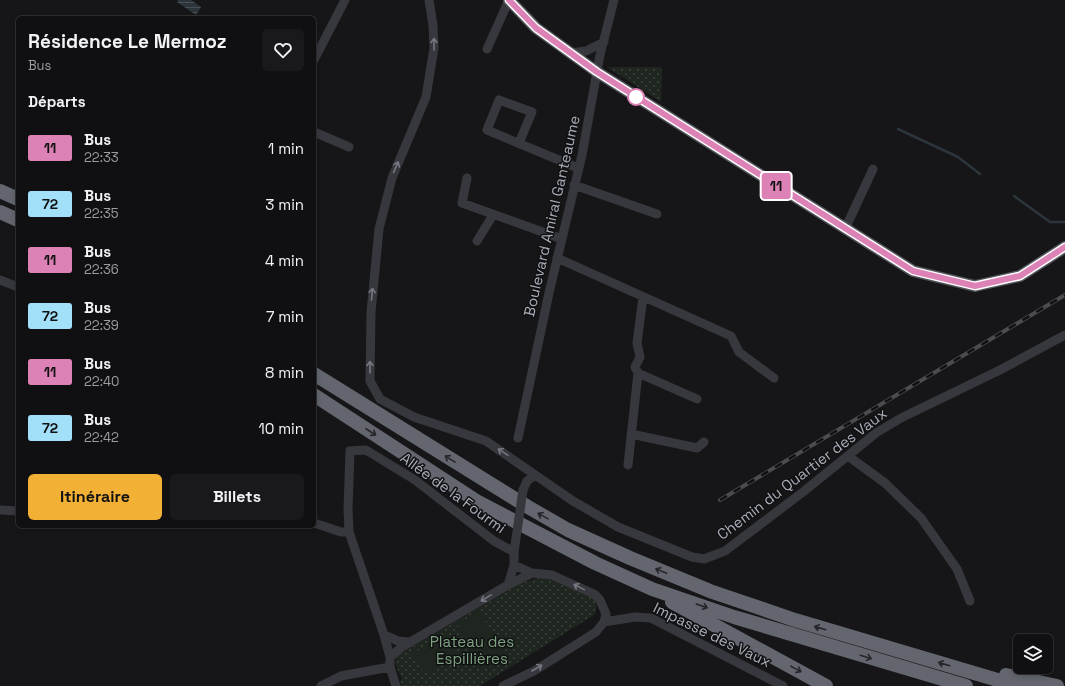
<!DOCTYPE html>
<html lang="fr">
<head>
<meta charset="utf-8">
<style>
	body { margin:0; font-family:"Space Grotesk",sans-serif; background:#19191b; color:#f1f3f6; height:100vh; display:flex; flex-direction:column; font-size:15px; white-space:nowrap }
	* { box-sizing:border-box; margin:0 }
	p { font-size:13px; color:#9c9d9f }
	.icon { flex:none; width:22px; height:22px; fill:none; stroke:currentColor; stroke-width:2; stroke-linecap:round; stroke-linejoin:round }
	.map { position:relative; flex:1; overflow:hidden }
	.details { position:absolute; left:16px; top:16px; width:300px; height:512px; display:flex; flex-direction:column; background:#101012; border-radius:6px; box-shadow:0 2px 6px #0003,0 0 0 1px #303032 }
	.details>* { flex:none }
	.badge { padding:0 8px; border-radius:3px; font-size:14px; line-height:26px }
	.fabs { position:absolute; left:1013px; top:634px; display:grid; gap:8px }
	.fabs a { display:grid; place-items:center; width:40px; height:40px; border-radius:6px; background:#101012; box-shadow:0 2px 6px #0003,0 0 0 1px #303032; font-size:20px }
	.map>.badge { position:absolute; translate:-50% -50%; box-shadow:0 0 0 2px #fff }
	h2 { padding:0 12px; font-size:15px; line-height:36px }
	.round { display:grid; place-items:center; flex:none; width:42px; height:42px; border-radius:6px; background:#19191b }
	.headline { display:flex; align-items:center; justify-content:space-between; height:68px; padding:0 12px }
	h1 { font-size:19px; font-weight:700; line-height:30px }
	.primary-button { display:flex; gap:8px; margin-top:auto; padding:8px 12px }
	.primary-button a { flex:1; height:46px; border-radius:6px; background:#f2b134; color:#111; font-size:16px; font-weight:700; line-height:46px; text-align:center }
	.primary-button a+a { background:#19191b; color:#f1f3f6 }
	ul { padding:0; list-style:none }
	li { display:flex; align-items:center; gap:12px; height:56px; padding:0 12px }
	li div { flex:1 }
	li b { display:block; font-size:15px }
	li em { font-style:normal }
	li .badge { min-width:44px; font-weight:700; text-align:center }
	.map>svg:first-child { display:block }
	.green { fill:url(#green-dots) }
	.pitch { fill:#1e261f }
	.water { fill:url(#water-rules) }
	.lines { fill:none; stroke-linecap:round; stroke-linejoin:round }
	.stream { stroke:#2c353c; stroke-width:2.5 }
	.minor { stroke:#37383d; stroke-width:9 }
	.major { stroke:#53555c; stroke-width:12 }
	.highway { stroke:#63666e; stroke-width:14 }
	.rail-casing { stroke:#4a4c52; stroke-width:4 }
	.rail { stroke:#111113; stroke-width:2.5; stroke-dasharray:8; stroke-linecap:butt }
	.minor-bridge { stroke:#37383d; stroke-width:9 }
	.oneway { stroke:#757881 }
	.oneway2 { stroke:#26262a }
	.line-casing { stroke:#fff; stroke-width:9 }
	.line { stroke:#dc82b6; stroke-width:6 }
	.stop-dot { fill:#fff; stroke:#dc82b6; stroke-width:2 }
	.labels { text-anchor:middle; stroke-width:3; stroke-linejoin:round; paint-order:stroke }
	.street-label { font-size:15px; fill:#a8adb8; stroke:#111113 }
	.park-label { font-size:15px; fill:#7fa381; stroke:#111113 }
</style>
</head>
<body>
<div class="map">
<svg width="1065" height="686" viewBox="0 0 1065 686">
	<defs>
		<pattern id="green-dots" width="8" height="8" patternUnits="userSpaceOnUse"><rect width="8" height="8" fill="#1e261f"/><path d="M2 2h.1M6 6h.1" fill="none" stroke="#3c433d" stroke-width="1.8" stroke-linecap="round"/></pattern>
		<pattern id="water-rules" width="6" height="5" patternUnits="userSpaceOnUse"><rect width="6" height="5" fill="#2c353c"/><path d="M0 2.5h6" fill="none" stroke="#485056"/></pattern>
	</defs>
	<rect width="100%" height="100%" fill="#161618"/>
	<!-- green -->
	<path class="green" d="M 607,67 L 662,67 L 661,102 Z
		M 543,577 L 554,579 L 593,597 C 597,604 598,608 594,615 L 480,686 L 401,686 L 400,681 L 402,679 L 395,664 L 396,657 L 400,654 L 521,583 Z"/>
	<!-- pitch -->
	<path class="pitch" d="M 479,611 L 508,657 L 483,670 L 457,624 Z
		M 447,633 L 459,654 L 424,674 L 412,654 Z"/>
	<!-- water -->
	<path class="water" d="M 178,0 L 191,0 L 201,7 L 196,15 L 177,2 Z"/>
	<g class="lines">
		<!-- stream -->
		<path class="stream" d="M 898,129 L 958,157 L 980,174
			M 1014,196 L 1050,222 L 1065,222"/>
		<!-- minor -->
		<path class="minor" d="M 429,0 L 433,25 L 434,48 L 426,97 L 392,178 L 379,229 L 371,312 L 370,381 L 380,399 L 414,417 L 486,441 L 573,501 L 618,527 L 692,557 L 704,559 L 725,551 L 803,492 L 876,433 L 901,418 L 1000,370 L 1065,335
			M 487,49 L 509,0
			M 571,53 L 586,51 L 604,42
			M 314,60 L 345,0
			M 314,132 L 349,147
			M 519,143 L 532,112 L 499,100 L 487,130 L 578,168
			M 467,178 L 462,203 L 562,239
			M 574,185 L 657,214
			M 845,229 L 873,169
			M 477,241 L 493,215
			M 557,258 L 731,336 L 739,352 L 774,378
			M 0,280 L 18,287
			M 643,297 L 637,343 L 640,357 L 635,367 L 638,373 L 697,399
			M 631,434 L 697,448 L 704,442
			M 518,438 L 549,293 L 582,155 L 600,55 L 614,0
			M 848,456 L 885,483 L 921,518 L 957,569 L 970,601
			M 628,465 L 638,373
			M 523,490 L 527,481 L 535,475
			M 0,510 L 18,511
			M 314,523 L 341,532 L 349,532
			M 604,622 L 635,617 L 651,618 L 783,686
			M 384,635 L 398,641 L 409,642
			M 390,657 L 402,647 L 508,585 L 532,573
			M 321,686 L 341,676 L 390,667
			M 396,686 L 390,667 L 390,657 L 384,635 L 349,532 L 348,509 L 350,451 L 366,450 L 415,480 L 494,541 L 514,552 L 514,565 L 508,585
			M 503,686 L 534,671 L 596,632 L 604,622 L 606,614 L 600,600 L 594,594 L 552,575 L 532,573 L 514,565"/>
		<!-- major -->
		<path class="major" d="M 509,0 L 536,28 L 597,72 L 913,271 L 975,286 L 1020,276 L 1065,247"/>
		<!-- highway -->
		<path class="highway" d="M 0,191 L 18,199
			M 0,212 L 18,220
			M 314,374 L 528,507 L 568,530 L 630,558 L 710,591 L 795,620 L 1018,686
			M 314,395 L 478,502 L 595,563 L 652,589 L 734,617 L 966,686
			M 672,602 L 826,686
			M 1006,675 L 1057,686"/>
		<!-- rail casing -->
		<g class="rail-casing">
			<path id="rail" d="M 720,500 L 1065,295"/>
		</g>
		<!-- rail -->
		<use href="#rail" class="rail"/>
		<!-- minor-bridge -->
		<path class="minor-bridge" d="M 514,552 L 523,490"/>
	</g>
	<!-- one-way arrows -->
	<defs><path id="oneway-shaft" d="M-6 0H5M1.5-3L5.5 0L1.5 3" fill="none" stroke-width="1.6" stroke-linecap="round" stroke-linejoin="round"/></defs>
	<g class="oneway">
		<use href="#oneway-shaft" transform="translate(434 44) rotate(-90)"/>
		<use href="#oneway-shaft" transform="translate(396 167) rotate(-66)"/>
		<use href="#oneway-shaft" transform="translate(372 294) rotate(-85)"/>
		<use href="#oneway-shaft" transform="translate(370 367) rotate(-90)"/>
		<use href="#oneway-shaft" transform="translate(503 452) rotate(-146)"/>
		<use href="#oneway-shaft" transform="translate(579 587) rotate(-154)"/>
		<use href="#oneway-shaft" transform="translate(486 598) rotate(149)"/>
		<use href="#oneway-shaft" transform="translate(537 668) rotate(-30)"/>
	</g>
	<g class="oneway2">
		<use href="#oneway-shaft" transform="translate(371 432) rotate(33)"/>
		<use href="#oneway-shaft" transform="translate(450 459) rotate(-148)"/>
		<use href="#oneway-shaft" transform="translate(543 516) rotate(-151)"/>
		<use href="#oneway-shaft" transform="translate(661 571) rotate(-157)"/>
		<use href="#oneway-shaft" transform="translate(702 606) rotate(19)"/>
		<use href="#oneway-shaft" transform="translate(820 628) rotate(-164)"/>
		<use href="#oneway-shaft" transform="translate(866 657) rotate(17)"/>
		<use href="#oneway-shaft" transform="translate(944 664) rotate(-164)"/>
		<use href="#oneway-shaft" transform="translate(796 669) rotate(29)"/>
	</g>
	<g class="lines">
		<!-- line casing -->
		<g class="line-casing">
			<path id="line" d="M 509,0 L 536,28 L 597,72 L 913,271 L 975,286 L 1020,276 L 1065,247"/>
		</g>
		<!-- line -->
		<use href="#line" class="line"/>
	</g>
	<!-- markers -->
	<circle class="stop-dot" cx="636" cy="97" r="8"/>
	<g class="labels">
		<!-- street labels -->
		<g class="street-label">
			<text transform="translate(552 216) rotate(-77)" y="5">Boulevard Amiral Ganteaume</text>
			<text transform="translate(802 474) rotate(-37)" y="5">Chemin du Quartier des Vaux</text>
			<text transform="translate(453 493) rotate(36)" y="5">Allée de la Fourmi</text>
			<text transform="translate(712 635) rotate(26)" y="5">Impasse des Vaux</text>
		</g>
		<!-- park labels -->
		<g class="park-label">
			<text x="472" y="647">Plateau des<tspan x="472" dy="17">Espillières</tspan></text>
		</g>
	</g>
</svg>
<div class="fabs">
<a><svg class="icon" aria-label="layers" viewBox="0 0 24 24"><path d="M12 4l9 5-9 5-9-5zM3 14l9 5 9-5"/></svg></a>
</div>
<b class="badge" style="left:776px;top:186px;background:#dc82b6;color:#111">11</b>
<section class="details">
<div class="headline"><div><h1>Résidence Le Mermoz</h1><p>Bus</p></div><a class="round"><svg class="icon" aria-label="heart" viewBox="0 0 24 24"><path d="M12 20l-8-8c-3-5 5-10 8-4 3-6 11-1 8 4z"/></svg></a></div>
<h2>Départs</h2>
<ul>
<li><span class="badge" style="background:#dc82b6;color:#111">11</span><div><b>Bus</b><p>22:33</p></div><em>1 min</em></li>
<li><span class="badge" style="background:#a2dff9;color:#111">72</span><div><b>Bus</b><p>22:35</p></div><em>3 min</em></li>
<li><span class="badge" style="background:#dc82b6;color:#111">11</span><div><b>Bus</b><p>22:36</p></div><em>4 min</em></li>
<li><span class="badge" style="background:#a2dff9;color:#111">72</span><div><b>Bus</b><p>22:39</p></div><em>7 min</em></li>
<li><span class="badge" style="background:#dc82b6;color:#111">11</span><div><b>Bus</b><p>22:40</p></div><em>8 min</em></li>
<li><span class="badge" style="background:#a2dff9;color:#111">72</span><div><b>Bus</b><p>22:42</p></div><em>10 min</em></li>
</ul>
<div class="primary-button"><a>Itinéraire</a><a>Billets</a></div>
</section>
</div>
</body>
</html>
